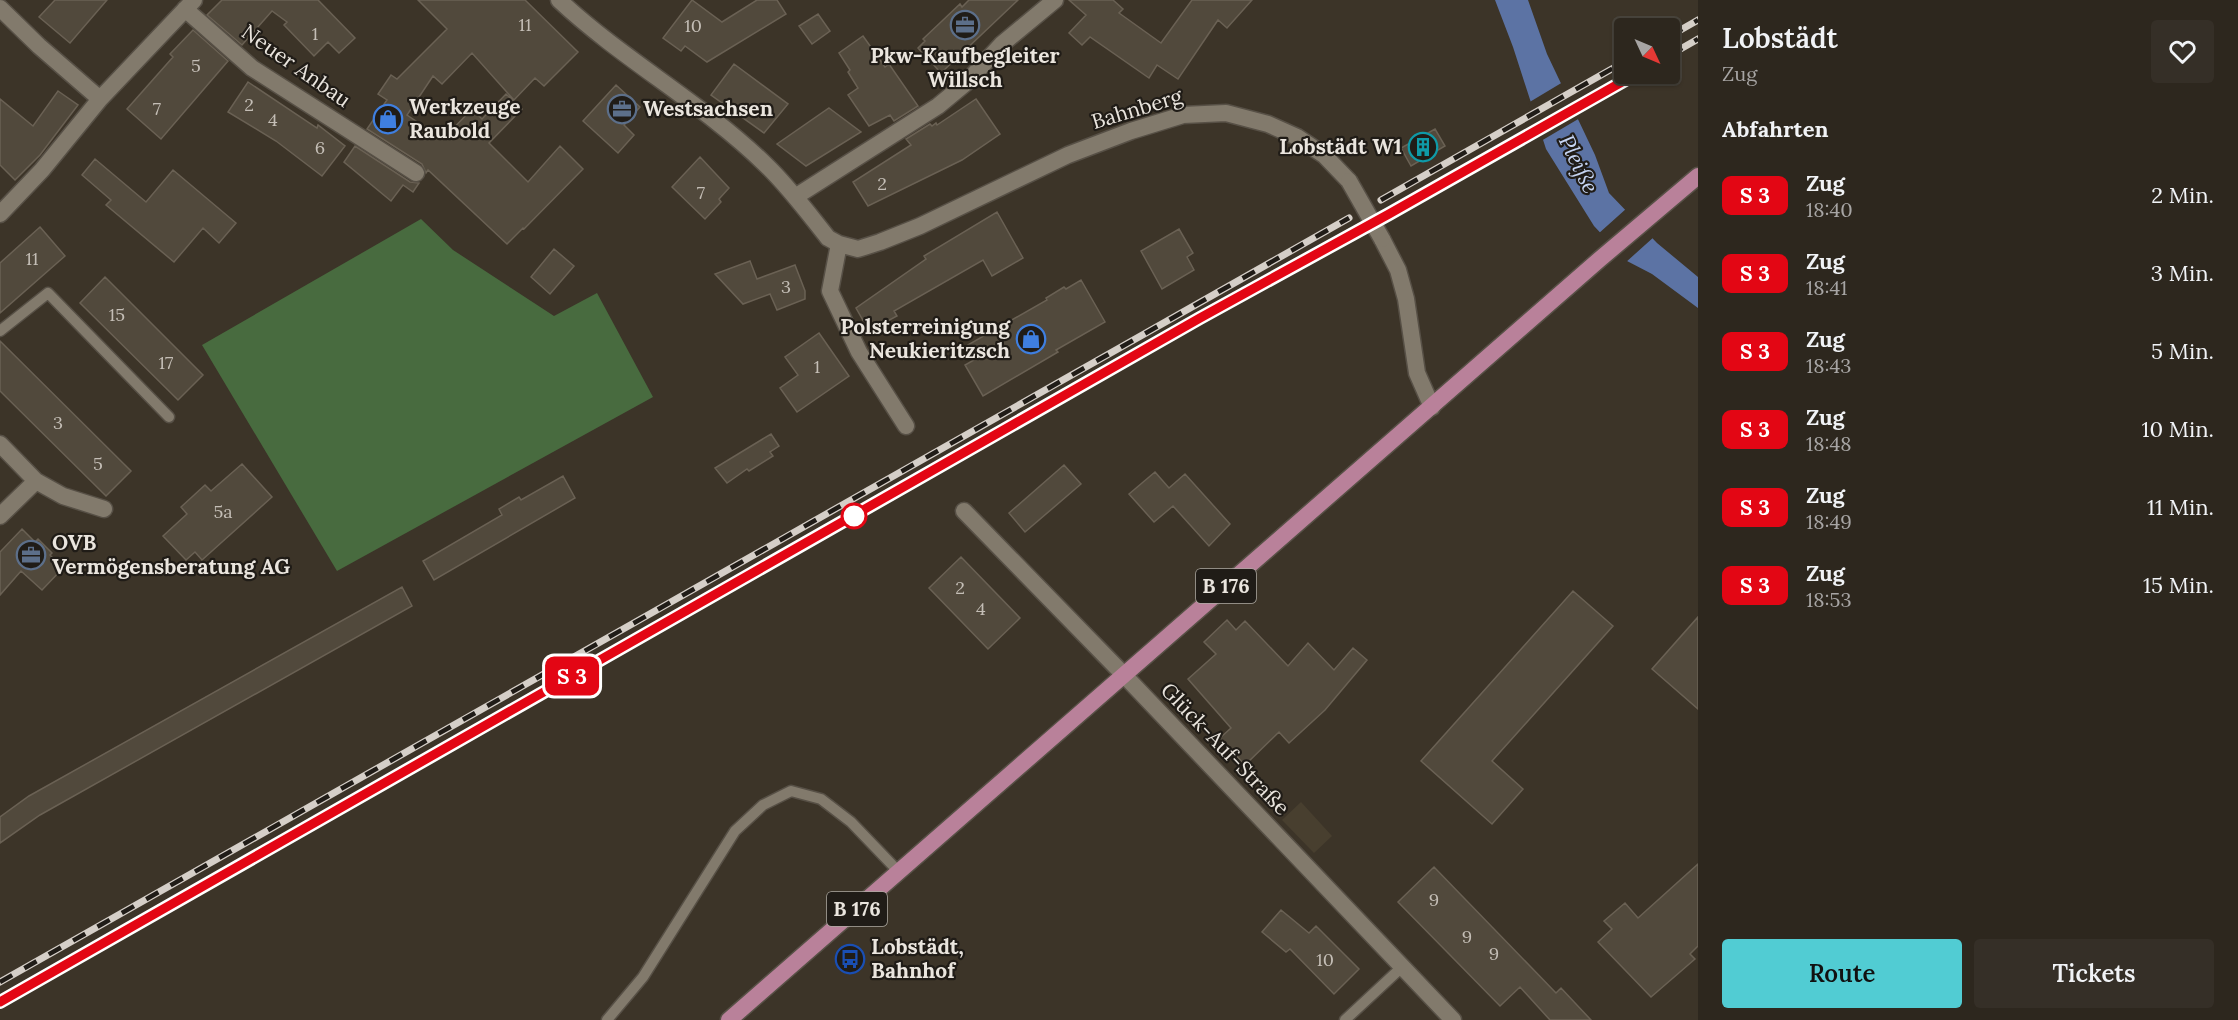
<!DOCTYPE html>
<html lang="de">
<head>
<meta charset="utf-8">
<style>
	body { margin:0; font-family:Lora,serif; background:#352f27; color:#f1f3f6; height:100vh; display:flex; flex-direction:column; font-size:22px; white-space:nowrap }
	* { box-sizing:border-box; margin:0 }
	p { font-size:20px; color:#a7a5a4 }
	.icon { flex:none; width:33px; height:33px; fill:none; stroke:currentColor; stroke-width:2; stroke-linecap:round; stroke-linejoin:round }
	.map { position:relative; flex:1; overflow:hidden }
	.drawer { display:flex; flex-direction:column; background:#2d271e; width:540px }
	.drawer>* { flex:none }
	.badge { padding:0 12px; border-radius:9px; font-size:21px; line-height:39px }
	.needle { width:39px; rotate:134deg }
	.controls { position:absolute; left:1614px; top:18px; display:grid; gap:12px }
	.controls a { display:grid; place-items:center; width:66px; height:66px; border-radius:6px; background:#2d271e; box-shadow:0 2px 4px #0004,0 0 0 2px #48443c; font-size:30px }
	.map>.badge { position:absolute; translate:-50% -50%; box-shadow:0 0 0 3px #fff }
	h2 { padding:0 24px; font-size:22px; line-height:54px }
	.round { display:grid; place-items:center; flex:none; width:63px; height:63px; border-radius:6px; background:#352f27 }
	.headline { display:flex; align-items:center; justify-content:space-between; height:102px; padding:0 24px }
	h1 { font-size:28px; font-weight:600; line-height:45px }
	.action { display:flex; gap:12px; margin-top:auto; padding:12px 24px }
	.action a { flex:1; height:69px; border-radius:6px; background:#51ccd3; color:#111; font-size:24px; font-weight:600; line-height:69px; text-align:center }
	.action a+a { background:#352f27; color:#f1f3f6 }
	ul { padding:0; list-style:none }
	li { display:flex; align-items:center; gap:18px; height:78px; padding:0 24px }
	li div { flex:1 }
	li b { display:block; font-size:22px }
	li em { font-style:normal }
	li .badge { min-width:66px; font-weight:700; text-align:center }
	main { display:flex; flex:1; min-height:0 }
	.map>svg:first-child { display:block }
	.industrial { fill:#483f2f }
	.green { fill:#486b3f }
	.water { fill:#5c73a4 }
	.pier { fill:#3c3428 }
	.building { fill:#51493c; stroke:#6a6154; stroke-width:1.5 }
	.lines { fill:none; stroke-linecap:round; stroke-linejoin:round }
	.service-casing { stroke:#575046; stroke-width:13 }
	.minor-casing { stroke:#575046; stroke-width:19 }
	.secondary-casing { stroke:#575046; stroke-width:19 }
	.primary-casing { stroke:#575046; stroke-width:19 }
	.service { stroke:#827a6c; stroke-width:10 }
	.minor { stroke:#827a6c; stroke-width:16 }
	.secondary { stroke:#827a6c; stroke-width:16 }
	.primary { stroke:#b9819a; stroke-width:16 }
	.rail-casing { stroke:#d5cfc8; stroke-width:7 }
	.rail { stroke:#201c17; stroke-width:4.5; stroke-dasharray:14; stroke-linecap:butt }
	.minor-bridge-casing { stroke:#575046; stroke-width:19; stroke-linecap:butt }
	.minor-bridge { stroke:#827a6c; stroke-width:16 }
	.line-casing { stroke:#fff; stroke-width:14 }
	.line { stroke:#e30614; stroke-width:9 }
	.stop-dot { fill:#fff; stroke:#e30614; stroke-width:3 }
	.labels { text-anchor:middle; stroke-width:4.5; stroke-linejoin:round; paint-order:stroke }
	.number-label { font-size:18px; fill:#c4beb6 }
	.shield { fill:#201c17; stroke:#ada9a2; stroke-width:1.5 }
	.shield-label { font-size:20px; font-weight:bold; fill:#eae5de }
	.poi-label { font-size:21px; font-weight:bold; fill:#eae5de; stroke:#201c17; text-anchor:start }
	.street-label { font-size:21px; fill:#eae5de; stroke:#201c17 }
	.water-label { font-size:22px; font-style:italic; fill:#c7d6f4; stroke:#201c17 }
</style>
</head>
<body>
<main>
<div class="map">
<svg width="1698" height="1020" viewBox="0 0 1698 1020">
	<rect width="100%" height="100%" fill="#3c3428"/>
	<!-- industrial -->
	<path class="industrial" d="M 1301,802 L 1332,836 L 1314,853 L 1282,820 Z"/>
	<!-- green -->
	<path class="green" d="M 421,219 L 453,250 L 554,316 L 597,293 L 653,397 L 337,571 L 202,345 Z"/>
	<!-- water -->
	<path class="water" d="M 1495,0 L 1528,0 L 1547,54 L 1595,155 L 1609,193 L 1657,243 L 1698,277 L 1698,308 L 1652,274 L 1627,261 L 1594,226 L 1546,149 L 1513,47 Z"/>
	<!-- pier -->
	<path class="pier" d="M 1563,82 L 1580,118 L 1541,141 L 1528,103 Z
		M 1627,208 L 1655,236 L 1625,263 L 1598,234 Z"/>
	<!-- building -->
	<path class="building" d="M 55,0 L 107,0 L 70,43 L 39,17 Z
		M 222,0 L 318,0 L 355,38 L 339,53 L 328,42 L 314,56 L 284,25 L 287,22 L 272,11 L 242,45 L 207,15 Z
		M 418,0 L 525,0 L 578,52 L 544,86 L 535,78 L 514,100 L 472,53 L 442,84 L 433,76 L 407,115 L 443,139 L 472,109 L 482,119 L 506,94 L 522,109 L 489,143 L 528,182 L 560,146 L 583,169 L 524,229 L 523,228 L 507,244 L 428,170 L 426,173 L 422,164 L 367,129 L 387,100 L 378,94 L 391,75 L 397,79 L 447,29 Z
		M 692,0 L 722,22 L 757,0 L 777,0 L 786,14 L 707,62 L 685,46 L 681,51 L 663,38 Z
		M 969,0 L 1018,0 L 941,73 L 918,48 L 925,41 L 923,39 L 942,21 L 960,4 L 962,7 Z
		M 1069,0 L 1113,0 L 1123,9 L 1119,13 L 1161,43 L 1192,0 L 1252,0 L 1227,28 L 1218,20 L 1178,79 L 1157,65 L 1149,78 L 1090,37 L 1082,45 L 1069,33 L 1086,15 Z
		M 818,14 L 830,31 L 812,44 L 799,26 Z
		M 193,30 L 228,61 L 161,139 L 127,109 L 173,57 L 170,54 Z
		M 863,36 L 885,67 L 889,64 L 918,106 L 894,121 L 890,115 L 869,126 L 848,95 L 858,88 L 848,72 L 850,70 L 839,53 Z
		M 734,64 L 788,104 L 764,133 L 711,95 Z
		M 248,82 L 317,128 L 318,125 L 345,146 L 322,176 L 276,141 L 228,112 Z
		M 616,85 L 640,107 L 624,125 L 634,135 L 618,153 L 583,121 Z
		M 58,91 L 78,105 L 40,155 L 15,180 L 0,165 L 0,99 L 33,126 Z
		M 976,99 L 1000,134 L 962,160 L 868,206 L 853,182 L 911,145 L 906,139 L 930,124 L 932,126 L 936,123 L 937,125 Z
		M 829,108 L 861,132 L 806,166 L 777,144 Z
		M 1435,129 L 1445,146 L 1411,166 L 1401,148 Z
		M 355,146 L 410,182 L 419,183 L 413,192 L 403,185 L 391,201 L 344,162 Z
		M 700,157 L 729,188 L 719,199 L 721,202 L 705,219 L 672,187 Z
		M 95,159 L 146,202 L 173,170 L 236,223 L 219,243 L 203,228 L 174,262 L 106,205 L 111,200 L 82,175 Z
		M 997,212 L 1023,258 L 992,276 L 983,260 L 894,311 L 897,316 L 869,331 L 856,308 L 926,259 L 924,256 Z
		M 40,227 L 65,256 L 0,313 L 0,263 Z
		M 1179,229 L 1193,253 L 1187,257 L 1194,270 L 1162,289 L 1141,251 Z
		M 554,249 L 574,266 L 550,294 L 531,277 Z
		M 750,261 L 757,279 L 795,265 L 805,291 L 805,299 L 777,310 L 770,294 L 743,304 L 715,274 Z
		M 105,277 L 203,375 L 178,400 L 80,303 Z
		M 1081,280 L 1105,322 L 1056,350 L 1058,352 L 983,396 L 965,365 L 974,360 L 966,346 L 1047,300 L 1046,298 L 1064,287 L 1066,289 Z
		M 819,333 L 849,376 L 797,412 L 780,388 L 798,375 L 785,357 Z
		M 0,341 L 131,471 L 106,496 L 0,391 Z
		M 771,434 L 779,446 L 770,452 L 773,456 L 749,471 L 747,469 L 727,483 L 715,468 Z
		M 242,464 L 272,497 L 202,560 L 195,552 L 186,560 L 163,536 L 187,514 L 181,507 L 205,485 L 211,491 Z
		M 1064,465 L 1081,484 L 1025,532 L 1009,513 Z
		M 1155,472 L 1169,488 L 1185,474 L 1230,524 L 1209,546 L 1173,506 L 1154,522 L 1129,494 Z
		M 563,476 L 575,498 L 434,580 L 423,561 L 502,515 L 499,509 L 519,497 L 521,500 Z
		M 22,529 L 35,542 L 38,539 L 52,553 L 50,555 L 63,568 L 42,590 L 21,571 L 0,595 L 0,552 Z
		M 961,557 L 1020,618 L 988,649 L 929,588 Z
		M 402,587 L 412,606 L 40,815 L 0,843 L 0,817 L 29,796 Z
		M 1573,591 L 1613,626 L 1492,761 L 1523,789 L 1492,824 L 1421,761 Z
		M 1698,617 L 1698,709 L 1652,669 Z
		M 1227,620 L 1236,630 L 1245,621 L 1288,666 L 1308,643 L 1334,670 L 1353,648 L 1367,660 L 1325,710 L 1289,743 L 1279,732 L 1245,765 L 1220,738 L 1231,728 L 1188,679 L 1216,654 L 1204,642 Z
		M 1698,864 L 1698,946 L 1690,954 L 1695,959 L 1651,997 L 1598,942 L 1612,929 L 1604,921 L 1625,903 L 1638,918 Z
		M 1434,867 L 1556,993 L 1561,988 L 1591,1020 L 1550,1020 L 1520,987 L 1500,1006 L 1398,902 Z
		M 1281,910 L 1309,933 L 1316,926 L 1359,969 L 1334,994 L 1290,949 L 1286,952 L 1262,932 Z"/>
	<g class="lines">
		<!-- service casing -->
		<g class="service-casing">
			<path id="service" d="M 0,331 L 48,293 L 169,417
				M 607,1020 L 643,977 L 735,831 L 763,805 L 791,791 L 821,799 L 851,822 L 899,872
				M 1345,1020 L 1402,967"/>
		</g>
		<!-- minor casing -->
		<g class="minor-casing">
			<path id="minor" d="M 559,0 C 623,60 704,104 766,165 C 789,187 808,213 828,238 L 839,244 L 858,249 L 880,242 L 920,226 L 1068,155 L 1131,131 L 1183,115 L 1226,113 L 1268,124 L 1297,137 L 1324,155 L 1349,181
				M 0,8 L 39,46 L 100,99
				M 185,9 L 252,68 L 416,173
				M 795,197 L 938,106 L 967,82 L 1002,44 L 1055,0
				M 0,214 L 42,170 L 100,99 L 194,0
				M 1382,239 L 1398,270 L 1406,299 L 1417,373 L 1432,407
				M 839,244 L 830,291 L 859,352 L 906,426
				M 0,444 L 36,481 L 0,516
				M 36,481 L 63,496 L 104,509
				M 964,511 L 1124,675"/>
		</g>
		<!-- secondary casing -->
		<g class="secondary-casing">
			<path id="secondary" d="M 1124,675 L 1453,1020"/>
		</g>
		<!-- primary casing -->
		<g class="primary-casing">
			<path id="primary" d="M 729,1020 L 1600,259 L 1698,176"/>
		</g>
		<!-- service -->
		<use href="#service" class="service"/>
		<!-- minor -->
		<use href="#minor" class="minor"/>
		<!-- secondary -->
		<use href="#secondary" class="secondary"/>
		<!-- primary -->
		<use href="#primary" class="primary"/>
		<!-- rail casing -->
		<g class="rail-casing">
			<path id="rail" d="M 1670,36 L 1698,20
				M 1670,55 L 1698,39
				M 1381,200 L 1624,62
				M 1389,214 L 1636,74
				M 0,982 L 1349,218
				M 0,1002 L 1220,307 L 1356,232"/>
		</g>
		<!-- rail -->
		<use href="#rail" class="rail"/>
		<!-- minor-bridge casing -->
		<g class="minor-bridge-casing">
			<path id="minor-bridge" d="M 1349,181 L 1382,239"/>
		</g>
		<!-- minor-bridge -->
		<use href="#minor-bridge" class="minor-bridge"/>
	</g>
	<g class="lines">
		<!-- line casing -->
		<g class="line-casing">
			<path id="line" d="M 0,1002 L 1200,318 L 1389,214 L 1636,74"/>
		</g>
		<!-- line -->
		<use href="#line" class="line"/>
	</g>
	<!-- icons -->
	<defs>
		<g id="office-ring" transform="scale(1.5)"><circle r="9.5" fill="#201c17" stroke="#5c6f8a" stroke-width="1.5"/><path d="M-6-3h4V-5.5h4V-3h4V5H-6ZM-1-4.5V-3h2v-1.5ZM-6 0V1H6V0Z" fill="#5c6f8a"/></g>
		<g id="shop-ring" transform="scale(1.5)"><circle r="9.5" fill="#201c17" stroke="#3f7fe0" stroke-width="1.5"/><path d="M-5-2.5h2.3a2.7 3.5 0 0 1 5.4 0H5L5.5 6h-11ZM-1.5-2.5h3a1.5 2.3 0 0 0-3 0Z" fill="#3f7fe0"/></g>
		<g id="building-ring" transform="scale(1.5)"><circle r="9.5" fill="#201c17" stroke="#0f9aa8" stroke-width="1.5"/><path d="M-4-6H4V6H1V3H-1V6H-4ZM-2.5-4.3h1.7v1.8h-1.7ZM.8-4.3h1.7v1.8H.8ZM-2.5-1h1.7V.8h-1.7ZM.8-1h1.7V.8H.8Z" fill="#0f9aa8"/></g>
		<g id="bus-ring" transform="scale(1.5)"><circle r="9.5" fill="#201c17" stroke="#1a4fb4" stroke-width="1.5"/><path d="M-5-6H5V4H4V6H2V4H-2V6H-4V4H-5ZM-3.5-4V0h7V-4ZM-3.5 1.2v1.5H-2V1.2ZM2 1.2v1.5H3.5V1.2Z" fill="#1a4fb4"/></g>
	</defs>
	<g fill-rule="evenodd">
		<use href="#office-ring" x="965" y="25"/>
		<use href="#office-ring" x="622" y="109"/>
		<use href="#shop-ring" x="388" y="119"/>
		<use href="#building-ring" x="1423" y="147"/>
		<use href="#shop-ring" x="1031" y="339"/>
		<use href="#office-ring" x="31" y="555"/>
		<use href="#bus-ring" x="850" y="959"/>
	</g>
	<!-- markers -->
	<circle class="stop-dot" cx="854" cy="516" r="12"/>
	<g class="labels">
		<!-- number labels -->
		<g class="number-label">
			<text x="525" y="31">11</text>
			<text x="693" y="32">10</text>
			<text x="315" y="40">1</text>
			<text x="196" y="72">5</text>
			<text x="249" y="111">2</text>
			<text x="157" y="115">7</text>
			<text x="273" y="126">4</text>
			<text x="320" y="154">6</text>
			<text x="882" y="190">2</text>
			<text x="701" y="199">7</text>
			<text x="32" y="265">11</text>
			<text x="786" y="293">3</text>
			<text x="117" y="321">15</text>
			<text x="166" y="369">17</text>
			<text x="817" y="373">1</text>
			<text x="58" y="429">3</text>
			<text x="98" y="470">5</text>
			<text x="223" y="518">5a</text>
			<text x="960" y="594">2</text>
			<text x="981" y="615">4</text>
			<text x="1434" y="906">9</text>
			<text x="1467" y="943">9</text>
			<text x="1494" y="960">9</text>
			<text x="1325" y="966">10</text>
		</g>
		<!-- shield labels -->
		<g class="shield">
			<rect x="1196" y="569" width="60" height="34" rx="4.5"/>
			<rect x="827" y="892" width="60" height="34" rx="4.5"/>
		</g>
		<g class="shield-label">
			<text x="1226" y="593">B 176</text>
			<text x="857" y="916">B 176</text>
		</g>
		<!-- poi labels -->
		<g class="poi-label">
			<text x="965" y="63" text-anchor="middle">Pkw-Kaufbegleiter<tspan x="965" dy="24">Willsch</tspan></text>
			<text x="409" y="114">Werkzeuge<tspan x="409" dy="24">Raubold</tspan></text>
			<text x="643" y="116">Westsachsen</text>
			<text x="1402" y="154" text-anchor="end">Lobstädt W1</text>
			<text x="1010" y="334" text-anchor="end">Polsterreinigung<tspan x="1010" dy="24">Neukieritzsch</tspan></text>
			<text x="52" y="550">OVB<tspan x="52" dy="24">Vermögensberatung AG</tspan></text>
			<text x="871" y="954">Lobstädt,<tspan x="871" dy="24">Bahnhof</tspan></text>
		</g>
		<!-- street labels -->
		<g class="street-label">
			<text transform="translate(296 66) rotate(35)" y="7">Neuer Anbau</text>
			<text transform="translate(1137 109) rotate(-17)" y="7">Bahnberg</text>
			<text transform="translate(1225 749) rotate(46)" y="7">Glück-Auf-Straße</text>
		</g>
		<!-- water labels -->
		<g class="water-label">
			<text transform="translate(1579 164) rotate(64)" y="8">Pleiße</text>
		</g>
	</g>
</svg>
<div class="controls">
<a><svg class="needle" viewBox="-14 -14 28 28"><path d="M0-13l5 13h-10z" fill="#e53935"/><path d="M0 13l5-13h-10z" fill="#a7a5a4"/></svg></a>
</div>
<b class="badge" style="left:572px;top:676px;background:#e30614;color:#fff">S 3</b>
</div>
<section class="drawer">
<div class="headline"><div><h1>Lobstädt</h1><p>Zug</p></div><a class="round"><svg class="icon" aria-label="heart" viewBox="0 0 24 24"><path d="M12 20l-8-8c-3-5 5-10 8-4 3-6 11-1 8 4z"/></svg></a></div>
<h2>Abfahrten</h2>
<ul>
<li><span class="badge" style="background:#e30614;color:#fff">S 3</span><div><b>Zug</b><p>18:40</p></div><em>2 Min.</em></li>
<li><span class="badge" style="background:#e30614;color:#fff">S 3</span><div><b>Zug</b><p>18:41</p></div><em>3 Min.</em></li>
<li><span class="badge" style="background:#e30614;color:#fff">S 3</span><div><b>Zug</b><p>18:43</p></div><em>5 Min.</em></li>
<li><span class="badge" style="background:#e30614;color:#fff">S 3</span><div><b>Zug</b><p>18:48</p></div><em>10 Min.</em></li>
<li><span class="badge" style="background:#e30614;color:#fff">S 3</span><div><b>Zug</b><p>18:49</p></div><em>11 Min.</em></li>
<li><span class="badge" style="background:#e30614;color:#fff">S 3</span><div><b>Zug</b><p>18:53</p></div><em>15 Min.</em></li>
</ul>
<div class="action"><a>Route</a><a>Tickets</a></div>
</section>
</main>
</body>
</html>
